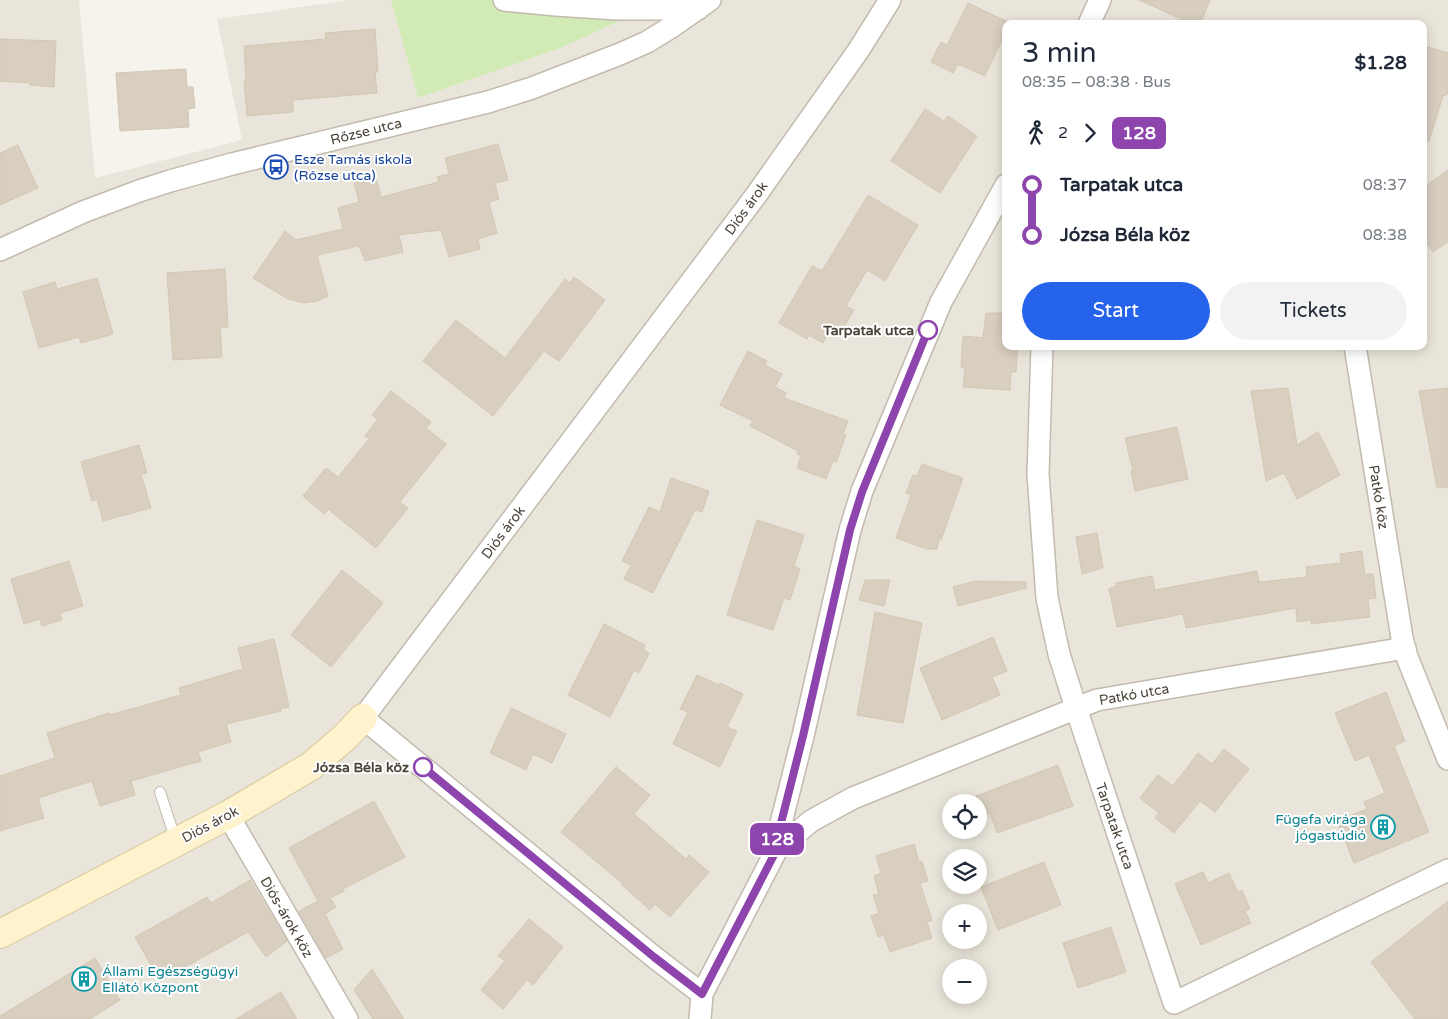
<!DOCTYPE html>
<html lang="en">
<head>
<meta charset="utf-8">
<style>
	body { margin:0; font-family:"Varela Round",sans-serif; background:#f2f2f3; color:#1f2937; height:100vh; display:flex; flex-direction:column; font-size:19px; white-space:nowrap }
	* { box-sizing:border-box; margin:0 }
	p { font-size:16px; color:#747a83 }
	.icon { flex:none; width:28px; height:28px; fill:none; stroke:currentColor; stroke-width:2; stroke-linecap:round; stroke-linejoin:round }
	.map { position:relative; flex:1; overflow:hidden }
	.drawer { position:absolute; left:1002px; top:20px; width:425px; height:330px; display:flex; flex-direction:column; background:#fff; border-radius:10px; box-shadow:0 2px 12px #0003 }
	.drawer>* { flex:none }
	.badge { padding:0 10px; border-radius:8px; font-size:18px; line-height:32px }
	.buttons { position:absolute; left:942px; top:794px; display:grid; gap:10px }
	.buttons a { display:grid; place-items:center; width:45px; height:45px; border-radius:50%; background:#fff; box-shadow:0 2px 12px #0003; font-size:25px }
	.map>.badge { position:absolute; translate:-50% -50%; box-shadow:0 0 0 2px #fff }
	.legs { display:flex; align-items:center; gap:8px; height:55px; padding:0 20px; font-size:16px }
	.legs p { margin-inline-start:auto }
	.head { display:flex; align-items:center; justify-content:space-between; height:85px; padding:0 20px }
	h1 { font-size:28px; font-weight:600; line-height:38px }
	.cta { display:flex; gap:10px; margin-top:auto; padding:10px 20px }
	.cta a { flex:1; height:58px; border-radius:30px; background:#2563eb; color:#fff; font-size:20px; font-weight:600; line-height:58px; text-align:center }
	.cta a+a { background:#f2f2f3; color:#1f2937 }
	ul { padding:0 20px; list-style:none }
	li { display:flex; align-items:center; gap:18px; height:50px; font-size:19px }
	li i { display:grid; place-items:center; width:8px; height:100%; margin:0 6px; background:currentColor }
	li i::after { content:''; width:12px; height:12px; margin:-6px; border:4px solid; border-radius:50%; background:#fff }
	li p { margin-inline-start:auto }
	li:first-child i { background:linear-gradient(#0000 50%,currentColor 0) }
	li:last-child i { background:linear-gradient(currentColor 50%,#0000 0) }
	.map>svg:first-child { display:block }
	.residential { fill:#eae5da; fill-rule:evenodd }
	.green { fill:#d2eab5 }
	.building { fill:#d8cfc1; stroke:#d3c7b4 }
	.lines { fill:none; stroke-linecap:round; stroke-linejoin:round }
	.lane-casing { stroke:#c2bbae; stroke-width:12 }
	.street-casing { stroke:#c2bbae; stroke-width:24 }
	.secondary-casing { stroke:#d6c79b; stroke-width:30 }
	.lane { stroke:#fff; stroke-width:10 }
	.street { stroke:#fff; stroke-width:21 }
	.secondary { stroke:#fff3cd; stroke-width:28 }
	.line-1-casing { stroke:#fff; stroke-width:11 }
	.line-1 { stroke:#8e44ad; stroke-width:8 }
	.stop-1-dot { fill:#fff; stroke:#8e44ad; stroke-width:2.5 }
	.labels { text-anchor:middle; stroke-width:4; stroke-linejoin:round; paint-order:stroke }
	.street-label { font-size:14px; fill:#4b4439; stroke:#fff }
	.transit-label { font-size:14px; fill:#164399; stroke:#fff; text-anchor:start }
	.stop-label { font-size:14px; font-weight:bold; fill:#4b4439; stroke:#fff; text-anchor:end }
	.culture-label { font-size:14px; fill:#0d838f; stroke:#fff; text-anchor:end }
</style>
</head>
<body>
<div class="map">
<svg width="1448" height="1019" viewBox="0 0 1448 1019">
	<rect width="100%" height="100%" fill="#f6f3ec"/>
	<!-- residential -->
	<path class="residential" d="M 0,0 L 79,0 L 95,178 L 242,140 L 217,19 L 349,0 L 391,0 L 418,98 L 558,49 L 631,16 L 653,0 L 1448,0 L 1448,1019 L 0,1019 ZM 1006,24 L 1424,24 L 1424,346 L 1006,346 ZM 951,802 L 979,802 L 979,830 L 951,830 ZM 951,858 L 979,858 L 979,885 L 951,885 ZM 951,912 L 979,912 L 979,940 L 951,940 ZM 951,968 L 979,968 L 979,995 L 951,995 Z"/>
	<!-- green -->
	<path class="green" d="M 391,0 L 653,0 L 631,16 L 558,49 L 418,98 Z"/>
	<!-- building -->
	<path class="building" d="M 1139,0 L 1210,0 L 1200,24 L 1192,24 Z
		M 968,3 L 1006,21 L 1006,31 L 985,76 L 958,64 L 953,73 L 931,62 L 941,42 L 947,45 Z
		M 375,29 L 378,72 L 375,72 L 377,93 L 293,100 L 293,112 L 247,116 L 244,81 L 246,81 L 244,46 L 326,39 L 325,33 Z
		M 0,39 L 56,41 L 54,87 L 30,85 L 30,83 L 0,81 Z
		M 1424,46 L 1448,53 L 1448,94 L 1443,96 L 1429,141 L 1424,141 Z
		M 186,69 L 187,87 L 193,87 L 195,108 L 188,109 L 189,127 L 120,131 L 116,73 Z
		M 925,109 L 944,121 L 948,116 L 977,136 L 940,193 L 891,161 Z
		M 498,144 L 508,180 L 495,183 L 499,199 L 489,202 L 497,233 L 478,239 L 480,249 L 449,257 L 441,230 L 399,235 L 403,252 L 365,261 L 359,246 L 317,255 L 328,296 L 317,301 L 304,303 L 288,299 L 253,278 L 285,231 L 296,240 L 343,229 L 338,208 L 359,202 L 354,183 L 359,175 L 369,172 L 377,181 L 381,197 L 439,182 L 437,177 L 449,174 L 445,158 Z
		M 18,145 L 38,188 L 0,205 L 0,153 Z
		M 1448,170 L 1448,242 L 1433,252 L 1424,239 L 1424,187 Z
		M 868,195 L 918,225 L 885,281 L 867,270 L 846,306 L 854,310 L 838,337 L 829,332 L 823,343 L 809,335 L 807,339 L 779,323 L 812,266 L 822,271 Z
		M 225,269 L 228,327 L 220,327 L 222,357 L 173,360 L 167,273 Z
		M 574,277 L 605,300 L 559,361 L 544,351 L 493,416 L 423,361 L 456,320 L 505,358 L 565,279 L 570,283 Z
		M 97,278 L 113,334 L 81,343 L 79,337 L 39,348 L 23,292 L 55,282 L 57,289 Z
		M 986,313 L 1006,313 L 1006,346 L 1018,346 L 1016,372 L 1011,372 L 1010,390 L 963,387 L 965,368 L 961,367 L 963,336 L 983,338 Z
		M 748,351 L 767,361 L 765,365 L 782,374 L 775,387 L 786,393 L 784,398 L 848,421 L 843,434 L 846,435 L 836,462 L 833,461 L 826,479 L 797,468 L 801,455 L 797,454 L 798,451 L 750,426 L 753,421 L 720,405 Z
		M 1288,388 L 1297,445 L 1318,432 L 1340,475 L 1297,499 L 1284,473 L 1266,481 L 1251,391 Z
		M 1448,388 L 1448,487 L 1437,488 L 1419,391 Z
		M 391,391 L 431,422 L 426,428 L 446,444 L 400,502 L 408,508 L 376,548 L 328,509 L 324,514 L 303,496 L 326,468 L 338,477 L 369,439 L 365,436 L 377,420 L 372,415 Z
		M 1177,427 L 1188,479 L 1135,491 L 1131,471 L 1133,471 L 1125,438 Z
		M 139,445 L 147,473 L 141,474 L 151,508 L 103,521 L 97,499 L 92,501 L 81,462 Z
		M 922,464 L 963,478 L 941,540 L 940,534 L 937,549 L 927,549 L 896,538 L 911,495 L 906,493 L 913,475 L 917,476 Z
		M 671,478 L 709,491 L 702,512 L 695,510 L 653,593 L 624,579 L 631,565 L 622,561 L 649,507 L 660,512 Z
		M 757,520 L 804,535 L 794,566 L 800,569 L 790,600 L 784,598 L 773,630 L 727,615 Z
		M 1097,533 L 1103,568 L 1082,574 L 1076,537 Z
		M 1362,551 L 1365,574 L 1373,574 L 1376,598 L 1368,599 L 1370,617 L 1311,624 L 1311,620 L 1297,622 L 1296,608 L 1186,628 L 1183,614 L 1117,627 L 1109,589 L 1117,585 L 1116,583 L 1152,576 L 1155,590 L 1257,571 L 1259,582 L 1307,577 L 1306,567 L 1341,563 L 1340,554 Z
		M 69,561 L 83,606 L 60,613 L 62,620 L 42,626 L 40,619 L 24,624 L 11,579 Z
		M 342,570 L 383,603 L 331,667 L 291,635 Z
		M 865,580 L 890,580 L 884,606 L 859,600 Z
		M 975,581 L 1026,582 L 1026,588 L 958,606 L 953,587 Z
		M 875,612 L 922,623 L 903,723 L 857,715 Z
		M 604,624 L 645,645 L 643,650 L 649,653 L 639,673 L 634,670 L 610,717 L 568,695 Z
		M 993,637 L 1007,671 L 992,677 L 1000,695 L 942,720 L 920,668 Z
		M 274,639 L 289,707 L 280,709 L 281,711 L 226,724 L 231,742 L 198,752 L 201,761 L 131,781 L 135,795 L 100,806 L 92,781 L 38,798 L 44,818 L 0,831 L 0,776 L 55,758 L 47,733 L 109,713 L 110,715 L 181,695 L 179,688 L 243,669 L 238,648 Z
		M 697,675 L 719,685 L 720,683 L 743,694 L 727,727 L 737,731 L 720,767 L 673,744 L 688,712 L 680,709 Z
		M 1386,692 L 1405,741 L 1394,746 L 1429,832 L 1354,863 L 1337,821 L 1367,809 L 1364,802 L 1385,793 L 1369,755 L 1355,761 L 1335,713 Z
		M 511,708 L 566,734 L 552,763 L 533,754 L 526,770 L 490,753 Z
		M 1224,749 L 1249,769 L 1215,812 L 1200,801 L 1174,833 L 1155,818 L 1159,813 L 1140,798 L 1158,775 L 1173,786 L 1198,753 L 1212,764 Z
		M 1058,765 L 1073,806 L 997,833 L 990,813 L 983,816 L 976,796 Z
		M 616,767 L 650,795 L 634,814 L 686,859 L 689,855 L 709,872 L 670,917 L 655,904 L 650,910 L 622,885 L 623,884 L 561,832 Z
		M 374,801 L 405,857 L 343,889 L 344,891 L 330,898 L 336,907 L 325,914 L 343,949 L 326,958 L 299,911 L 318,901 L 289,848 Z
		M 914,844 L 919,862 L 922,861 L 928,881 L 920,883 L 932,920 L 927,922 L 932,938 L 890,952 L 884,935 L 878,937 L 871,916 L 879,913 L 873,895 L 879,894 L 874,876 L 881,873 L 876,856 Z
		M 1044,862 L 1061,905 L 998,930 L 981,887 Z
		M 1203,872 L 1208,883 L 1229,873 L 1238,892 L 1242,890 L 1250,909 L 1245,911 L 1251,923 L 1201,945 L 1175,884 Z
		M 250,880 L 287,941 L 266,957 L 248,932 L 160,981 L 135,937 L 207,897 L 211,903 Z
		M 1448,901 L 1448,1019 L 1415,1019 L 1371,962 Z
		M 529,919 L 563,947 L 533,985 L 527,980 L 503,1009 L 481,990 L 505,961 L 498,956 Z
		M 1111,927 L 1126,972 L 1078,988 L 1063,943 Z
		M 95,958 L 120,1000 L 90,1019 L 0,1019 L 0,1016 Z
		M 372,969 L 404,1019 L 373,1019 L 354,990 Z
		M 281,992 L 297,1019 L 236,1019 Z"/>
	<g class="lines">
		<!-- lane casing -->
		<g class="lane-casing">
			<path id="lane" d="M 160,792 L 176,841"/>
		</g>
		<!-- street casing -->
		<g class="street-casing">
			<path id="street" d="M 504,0 L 556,5 L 616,9 L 698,9
				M 1089,24 L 1100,0
				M 0,250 L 83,212 L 139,191 L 170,181 L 232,164 L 488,102 L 532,88 L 620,54 L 647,42 L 673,26 L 710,0
				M 1042,346 L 1038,474 L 1047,598 L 1059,654 L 1076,708 L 1174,1003 L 1448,870
				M 1355,346 L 1402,638 L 1407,657 L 1448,759
				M 228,815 L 347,1019
				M 776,851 L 811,821 L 853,798 L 1097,700 L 1405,648
				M 702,994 L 654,957 L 363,718 L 754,198 L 858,51 L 890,0
				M 700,1019 L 702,994 L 776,851 L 779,831 L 803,736 L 850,530 L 862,491 L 941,302 L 1006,185"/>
		</g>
		<!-- secondary casing -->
		<g class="secondary-casing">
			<path id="secondary" d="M 0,934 L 228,815 L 311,766 L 344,738 L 363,718"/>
		</g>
		<!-- lane -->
		<use href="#lane" class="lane"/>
		<!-- street -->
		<use href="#street" class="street"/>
		<!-- secondary -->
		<use href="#secondary" class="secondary"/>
	</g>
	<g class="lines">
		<!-- line-1 casing -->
		<g class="line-1-casing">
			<path id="line-1" d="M 423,767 L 654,957 L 702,994 L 776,851 L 779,831 L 803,736 L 850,530 L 862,492 L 928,330"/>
		</g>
		<!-- line-1 -->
		<use href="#line-1" class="line-1"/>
	</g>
	<!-- icons -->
	<defs>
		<g id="bus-ring" transform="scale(1.25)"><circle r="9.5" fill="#fff" stroke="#1a4fb4" stroke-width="1.5"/><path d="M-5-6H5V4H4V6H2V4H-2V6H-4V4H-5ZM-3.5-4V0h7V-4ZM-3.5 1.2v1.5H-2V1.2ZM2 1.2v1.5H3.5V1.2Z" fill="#1a4fb4"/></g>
		<g id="building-ring" transform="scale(1.25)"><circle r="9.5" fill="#fff" stroke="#0f9aa8" stroke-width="1.5"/><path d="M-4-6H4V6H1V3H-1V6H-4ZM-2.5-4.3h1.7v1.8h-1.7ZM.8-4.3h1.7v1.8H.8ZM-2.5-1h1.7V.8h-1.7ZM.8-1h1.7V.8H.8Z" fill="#0f9aa8"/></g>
	</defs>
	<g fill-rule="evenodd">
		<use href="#bus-ring" x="276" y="167"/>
		<use href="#building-ring" x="1383" y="827"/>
		<use href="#building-ring" x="84" y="979"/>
	</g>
	<!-- markers -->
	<g class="stop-1-dot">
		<circle cx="928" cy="330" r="9"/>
		<circle cx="423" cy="767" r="9"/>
	</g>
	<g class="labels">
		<!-- street labels -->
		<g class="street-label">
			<text transform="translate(366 131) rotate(-14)" y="5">Rőzse utca</text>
			<text transform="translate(746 208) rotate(-54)" y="5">Diós árok</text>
			<text transform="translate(1379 497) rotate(81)" y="5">Patkó köz</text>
			<text transform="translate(503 532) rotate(-53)" y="5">Diós árok</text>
			<text transform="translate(1134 694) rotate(-10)" y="5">Patkó utca</text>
			<text transform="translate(210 824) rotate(-28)" y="5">Diós árok</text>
			<text transform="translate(1115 826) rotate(71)" y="5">Tarpatak utca</text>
			<text transform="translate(287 917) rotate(60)" y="5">Diós-árok köz</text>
		</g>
		<!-- transit labels -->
		<g class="transit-label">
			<text x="294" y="164">Esze Tamás iskola<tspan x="294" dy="16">(Rőzse utca)</tspan></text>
		</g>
		<!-- stop labels -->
		<g class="stop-label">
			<text x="914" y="335">Tarpatak utca</text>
			<text x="409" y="772">Józsa Béla köz</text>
		</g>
		<!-- culture labels -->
		<g class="culture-label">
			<text x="1366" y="824">Fügefa virága<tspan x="1366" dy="16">jógastúdió</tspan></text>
			<text x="102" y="976" text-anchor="start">Állami Egészségügyi<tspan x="102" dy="16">Ellátó Központ</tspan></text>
		</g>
	</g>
</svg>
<div class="buttons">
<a><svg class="icon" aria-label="locate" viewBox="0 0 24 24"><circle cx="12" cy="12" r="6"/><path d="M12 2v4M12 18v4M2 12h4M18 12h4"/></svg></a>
<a><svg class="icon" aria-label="layers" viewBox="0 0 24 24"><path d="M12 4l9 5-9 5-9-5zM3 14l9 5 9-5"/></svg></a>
<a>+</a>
<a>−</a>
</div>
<b class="badge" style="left:777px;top:839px;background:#8e44ad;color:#fff">128</b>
<section class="drawer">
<div class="head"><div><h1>3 min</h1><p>08:35 – 08:38 · Bus</p></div><b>$1.28</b></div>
<div class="legs"><svg class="icon" aria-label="walk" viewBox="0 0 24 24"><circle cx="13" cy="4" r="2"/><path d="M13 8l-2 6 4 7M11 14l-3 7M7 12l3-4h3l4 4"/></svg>2<svg class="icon" aria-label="forward" viewBox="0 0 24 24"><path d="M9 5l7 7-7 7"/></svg><b class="badge" style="background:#8e44ad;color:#fff">128</b></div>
<ul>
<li><i style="color:#8e44ad"></i><b>Tarpatak utca</b><p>08:37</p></li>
<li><i style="color:#8e44ad"></i><b>Józsa Béla köz</b><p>08:38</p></li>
</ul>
<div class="cta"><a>Start</a><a>Tickets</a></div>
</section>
</div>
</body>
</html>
